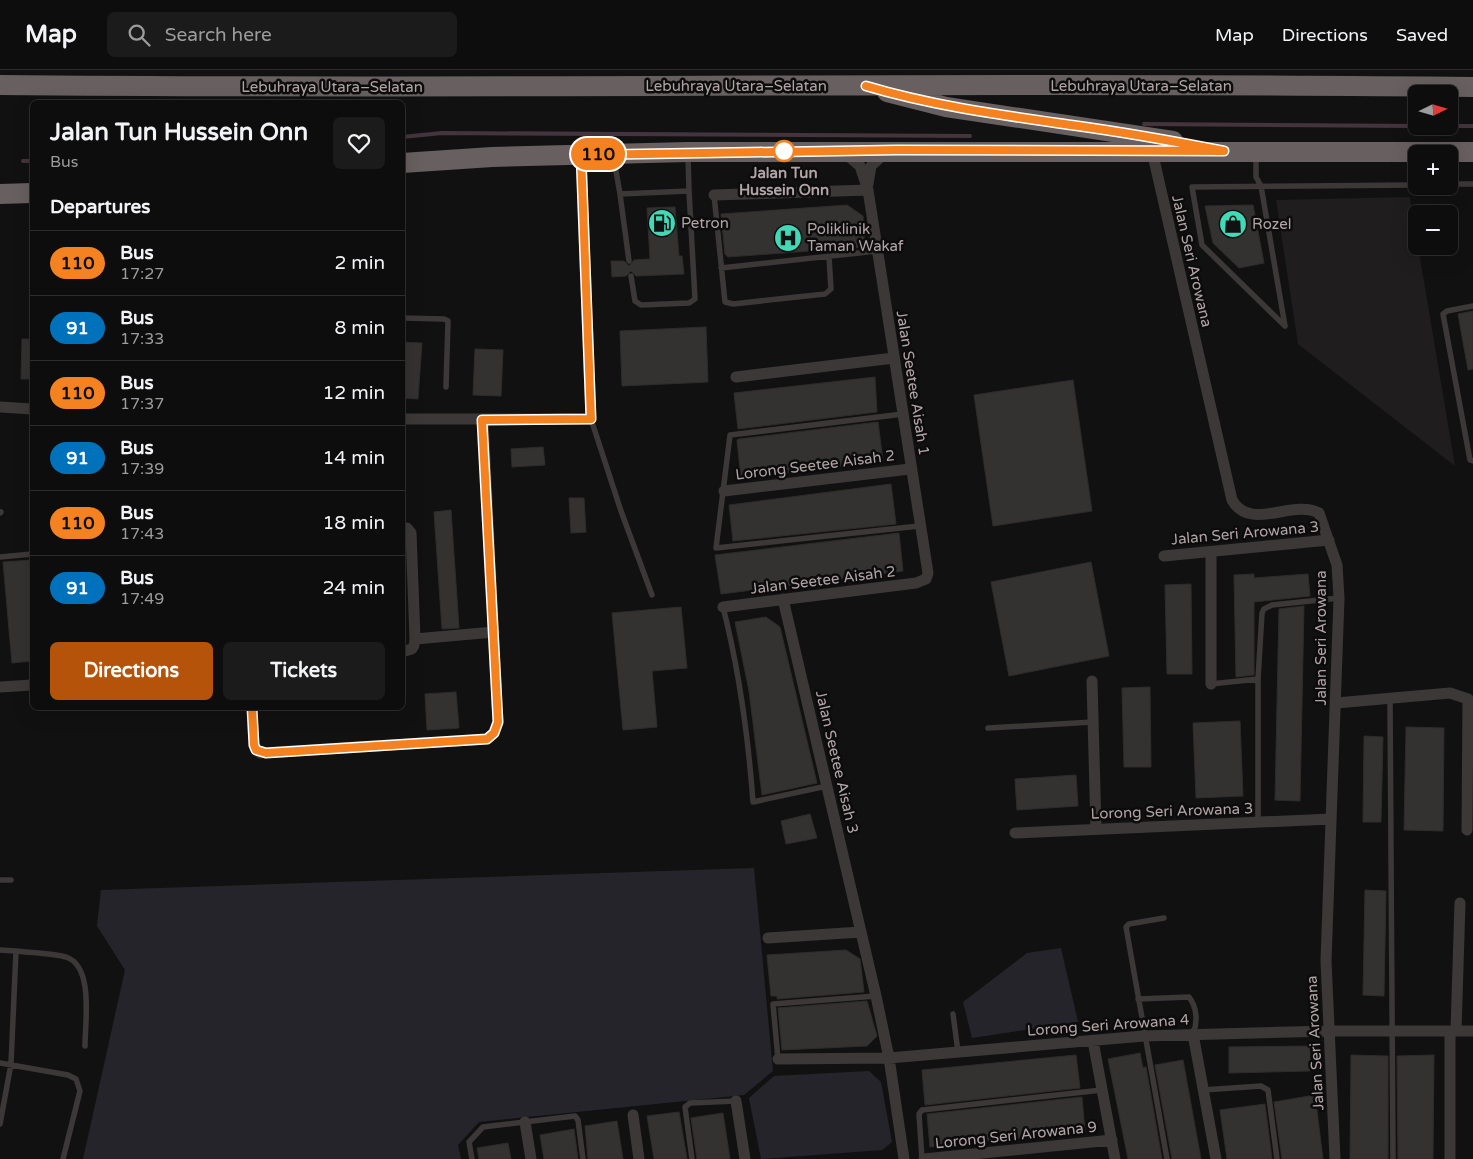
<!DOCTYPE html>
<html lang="en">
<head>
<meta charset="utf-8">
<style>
	body { margin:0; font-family:"Varela Round",sans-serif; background:#1c1b1b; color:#f1f3f6; height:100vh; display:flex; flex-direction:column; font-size:19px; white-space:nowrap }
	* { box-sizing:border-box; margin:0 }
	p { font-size:16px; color:#9b9c9d }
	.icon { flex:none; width:28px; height:28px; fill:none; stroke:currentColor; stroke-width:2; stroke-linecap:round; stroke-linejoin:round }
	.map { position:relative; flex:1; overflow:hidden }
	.details { position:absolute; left:30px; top:30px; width:375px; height:610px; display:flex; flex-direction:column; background:#0e0d0d; border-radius:8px; box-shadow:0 5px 20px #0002,0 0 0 1px #2e2d2e }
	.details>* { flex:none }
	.badge { padding:0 10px; border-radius:16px; font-size:18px; line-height:32px }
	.needle { width:32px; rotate:85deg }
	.controls { position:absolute; left:1408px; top:15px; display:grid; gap:10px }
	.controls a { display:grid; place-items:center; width:50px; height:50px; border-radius:8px; background:#0e0d0d; box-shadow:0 5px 20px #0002,0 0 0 1px #2e2d2e; font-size:25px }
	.map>.badge { position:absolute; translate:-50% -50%; box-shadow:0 0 0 2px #fff }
	h2 { padding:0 20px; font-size:19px; line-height:45px }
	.round { display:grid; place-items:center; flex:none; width:52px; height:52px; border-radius:8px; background:#1c1b1b }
	.summary { display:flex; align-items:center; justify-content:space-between; height:85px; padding:0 20px }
	h1 { font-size:24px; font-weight:700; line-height:38px }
	.cta { display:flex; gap:10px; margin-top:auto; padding:10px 20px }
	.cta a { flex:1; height:58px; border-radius:8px; background:#b45309; color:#fff; font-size:20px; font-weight:700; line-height:58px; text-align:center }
	.cta a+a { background:#1c1b1b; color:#f1f3f6 }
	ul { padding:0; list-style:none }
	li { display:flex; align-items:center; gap:15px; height:65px; padding:0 20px; border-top:1px solid #2e2d2e }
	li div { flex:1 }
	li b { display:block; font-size:19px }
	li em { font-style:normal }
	li .badge { min-width:55px; font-weight:700; text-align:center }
	header { display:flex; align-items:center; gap:30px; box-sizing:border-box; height:70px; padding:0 25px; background:#0e0d0d; border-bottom:1px solid #2e2d2e }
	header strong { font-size:24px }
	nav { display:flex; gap:28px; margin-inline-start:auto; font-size:18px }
	.search { width:350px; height:45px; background:#1c1b1b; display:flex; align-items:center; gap:12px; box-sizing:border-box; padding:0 18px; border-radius:8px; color:#9b9c9d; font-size:19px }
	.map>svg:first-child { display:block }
	.built { fill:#1f1d1d }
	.green { fill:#26242b }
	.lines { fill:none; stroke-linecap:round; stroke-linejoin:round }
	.stream { stroke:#44353c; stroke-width:4 }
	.building { fill:#343131; stroke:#2e2c2b }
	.lane { stroke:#3c3838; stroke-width:5.5 }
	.street { stroke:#3c3838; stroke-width:11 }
	.highway { stroke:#675f60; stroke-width:20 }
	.line-casing { stroke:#fff; stroke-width:11 }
	.line { stroke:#f58220; stroke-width:8 }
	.stop-dot { fill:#fff; stroke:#f58220; stroke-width:2.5 }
	.labels { text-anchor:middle; stroke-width:5; stroke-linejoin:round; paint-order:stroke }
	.street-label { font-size:15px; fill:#b1a4a7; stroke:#0d0c0c }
	.stop-label { font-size:15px; font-weight:bold; fill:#b1a4a7; stroke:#0d0c0c }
	.poi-label { font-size:15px; fill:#b1a4a7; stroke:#0d0c0c; text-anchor:start }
</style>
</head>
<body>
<header>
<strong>Map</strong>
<div class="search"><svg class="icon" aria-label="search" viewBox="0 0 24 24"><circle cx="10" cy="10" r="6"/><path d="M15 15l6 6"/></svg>Search here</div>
<nav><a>Map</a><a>Directions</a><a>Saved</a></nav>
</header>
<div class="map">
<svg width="1473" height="1089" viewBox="0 0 1473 1089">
	<rect width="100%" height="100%" fill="#121111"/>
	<!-- built -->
	<path class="built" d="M 1410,127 L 1416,176 L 1418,176 L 1455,396 L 1298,274 L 1276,130 Z"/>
	<!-- green -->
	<path class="green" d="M 754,798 L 773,1001 L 744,1025 L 479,1052 L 458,1075 L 461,1089 L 83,1089 L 125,900 L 97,856 L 101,820 Z
		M 1061,878 L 1078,952 L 972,968 L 963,932 L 1027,883 Z
		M 869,1001 L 881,1012 L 892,1072 L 882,1080 L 761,1089 L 749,1028 L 774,1006 Z"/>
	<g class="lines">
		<!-- stream -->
		<path class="stream" d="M 1144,54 L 1416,56
			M 1449,56 L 1473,56
			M 402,67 L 442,63 L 970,66
			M 23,91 L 32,91"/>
	</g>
	<!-- building -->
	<path class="building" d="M 847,135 L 863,146 L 865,177 L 728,187 L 725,184 L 721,144 Z
		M 1253,135 L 1264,193 L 1239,198 L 1213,173 L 1205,136 Z
		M 675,137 L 679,186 L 682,186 L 684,204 L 636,206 L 631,201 L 626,206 L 612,207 L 611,191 L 624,191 L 629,196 L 634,190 L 650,189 L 647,138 Z
		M 1473,241 L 1473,299 L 1468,300 L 1458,244 Z
		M 706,257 L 708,312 L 622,316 L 620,261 Z
		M 22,269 L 32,269 L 32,309 L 21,309 Z
		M 402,272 L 422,273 L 418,329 L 402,328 Z
		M 475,279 L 503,280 L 501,326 L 473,325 Z
		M 875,307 L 877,342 L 738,359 L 734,323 Z
		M 1073,310 L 1092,441 L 993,456 L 974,325 Z
		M 878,352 L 883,391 L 741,409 L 737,370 L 739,369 Z
		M 543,377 L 545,395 L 512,397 L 511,379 Z
		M 891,414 L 896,454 L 733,471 L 729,435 Z
		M 569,428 L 584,428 L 586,462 L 571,463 Z
		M 451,440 L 459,558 L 442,559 L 434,442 Z
		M 899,463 L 903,501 L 721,524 L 715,485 Z
		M 32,490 L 32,591 L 12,593 L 3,492 Z
		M 1091,492 L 1109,586 L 1009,606 L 991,512 Z
		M 1254,504 L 1254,508 L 1308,504 L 1310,526 L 1254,532 L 1254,605 L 1236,607 L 1234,505 Z
		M 1191,514 L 1192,604 L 1167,604 L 1165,515 Z
		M 1304,536 L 1300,731 L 1275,730 L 1279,539 Z
		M 681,537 L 687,598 L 652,601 L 657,657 L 623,660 L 612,543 Z
		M 766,547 L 780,557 L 817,713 L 762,725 L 749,621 L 735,552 Z
		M 1150,617 L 1151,697 L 1124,697 L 1122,618 Z
		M 456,622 L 459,658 L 427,660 L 425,624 Z
		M 1240,651 L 1243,726 L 1196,728 L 1193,653 Z
		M 1406,657 L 1444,658 L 1443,761 L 1404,760 Z
		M 1364,666 L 1383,667 L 1381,752 L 1363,752 Z
		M 1076,705 L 1078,736 L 1017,740 L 1015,709 Z
		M 810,744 L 817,768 L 786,774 L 781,751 Z
		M 1365,820 L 1386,821 L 1384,926 L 1363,925 Z
		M 846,880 L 860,889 L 864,922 L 777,929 L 777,926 L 771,926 L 767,885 Z
		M 867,931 L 877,966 L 867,976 L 782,980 L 778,938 Z
		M 1310,976 L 1310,1001 L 1229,1003 L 1229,977 Z
		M 1140,983 L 1143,998 L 1146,997 L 1162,1089 L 1128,1089 L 1108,989 Z
		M 1076,985 L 1080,1018 L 925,1035 L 922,1000 Z
		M 1351,985 L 1388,986 L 1388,1089 L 1350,1089 Z
		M 1434,985 L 1433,1089 L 1398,1089 L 1397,986 Z
		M 1183,990 L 1201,1089 L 1172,1089 L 1155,995 Z
		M 1315,1025 L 1323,1089 L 1282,1089 L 1274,1032 Z
		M 1082,1027 L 1085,1062 L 930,1077 L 927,1044 Z
		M 1265,1034 L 1272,1089 L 1227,1089 L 1220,1040 Z
		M 679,1042 L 687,1089 L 654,1089 L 647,1046 Z
		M 723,1043 L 730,1089 L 697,1089 L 691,1048 Z
		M 617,1051 L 623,1089 L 588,1089 L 585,1056 Z
		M 574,1059 L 578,1089 L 544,1089 L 540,1065 Z
		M 508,1073 L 511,1089 L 479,1089 L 477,1078 Z"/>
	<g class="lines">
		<!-- lane -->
		<path class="lane" d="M 1256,86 L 1256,107 L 1261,116 L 1285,256
			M 609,90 L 616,101 L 620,124 L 689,121 L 688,86
			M 1449,114 L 1473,114
			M 620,124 L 629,191
			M 714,125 L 725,232 L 733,234 L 825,224 L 831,219 L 829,187
			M 721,198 L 877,181
			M 631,206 L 635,231 L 641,235 L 689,233 L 695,229 L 689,121
			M 1473,236 L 1447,241 L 1443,244 L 1470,390 L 1473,391
			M 402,248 L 444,249 L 448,251 L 446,317
			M 1285,256 L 1202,175 L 1192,117 L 1416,115
			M 903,344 L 730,365 L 716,478 L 919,456
			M 591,349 L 621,441 L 652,525
			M 0,443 L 1,442
			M 0,487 L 32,484
			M 723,537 C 740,604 748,664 753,732 L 827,716
			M 1211,614 L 1258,609
			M 1390,628 L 1393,1089
			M 988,658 L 1093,652
			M 1258,753 L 1258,609 L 1262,543 L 1264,539 L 1272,535 L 1339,528
			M 0,810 L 11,810
			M 1164,848 L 1129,854 L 1126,857 L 1167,1089
			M 0,880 L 16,881
			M 1138,929 L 1189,927 C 1197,937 1198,952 1193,964
			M 953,944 L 958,982
			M 778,989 L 773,934 L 876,926
			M 0,993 L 68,1005 L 76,1009 L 80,1021 L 63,1089
			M 1203,1020 L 1261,1016 L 1268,1020 L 1277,1089
			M 0,1054 L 11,994 L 16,881 C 32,883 50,883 66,887 C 94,896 85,952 85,976
			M 472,1089 L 469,1072 L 483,1057 L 575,1046 L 578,1050 L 583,1089
			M 692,1089 L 685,1037 L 690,1033 L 736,1031
			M 922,1089 L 919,1044 L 922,1040 L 1102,1020"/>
		<!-- street -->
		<path class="street" d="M 1152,81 L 1232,430 C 1250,462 1292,429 1319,443 L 1337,495 L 1339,528 L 1326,891 L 1335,1089
			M 868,114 L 871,96 L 884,84
			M 714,125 L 868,120
			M 736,307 L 894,288
			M 0,337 L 32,339
			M 402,349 L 591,349 L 581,85
			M 724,421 L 910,399
			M 402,458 L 407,458 L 411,463 L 415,569 C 414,579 413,580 402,581
			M 1211,482 L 1211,614
			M 1164,486 L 1329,470
			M 783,529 L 876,926 L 889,988 L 904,1089
			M 723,537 L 916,513 L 926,509 L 928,503 L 868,120 L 860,96 L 846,84
			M 415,569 L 494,562
			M 1092,611 L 1096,759
			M 0,617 L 32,615
			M 1336,633 L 1450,623 L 1468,629 L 1467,760
			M 252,638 L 254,675 L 260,683 L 487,669 L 494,663 L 498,652 L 483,350
			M 1015,763 L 1331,749
			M 768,868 L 861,862
			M 1450,961 L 1450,1089
			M 1456,961 L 1460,833
			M 1193,964 L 1216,1089
			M 1093,971 L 1115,1089
			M 778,989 L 889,988 L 1144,966 L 1329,961 L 1473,961
			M 736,1031 L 745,1089
			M 633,1045 L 639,1089
			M 525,1052 L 531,1089
			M 924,1089 L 1112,1070"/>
		<!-- highway -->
		<path class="highway" d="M 0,15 C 491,20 982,11 1473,17
			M 887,22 L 946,37 L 1173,71
			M 402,93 L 492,87 L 688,82 L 1473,82
			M 0,124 L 32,123"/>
	</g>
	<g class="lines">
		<!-- line casing -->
		<g class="line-casing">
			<path id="line" d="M 252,638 L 254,675 L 256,680 L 266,683 L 487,669 L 494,663 L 498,652 L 482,350 L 591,349 L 581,85 L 896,80 L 1224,81 C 1173,71 1122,62 1071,55 C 1001,45 933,36 866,16"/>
		</g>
		<!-- line -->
		<use href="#line" class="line"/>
	</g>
	<!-- icons -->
	<defs>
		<g id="fuel-disc" transform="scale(1.4375)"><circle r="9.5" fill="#41dab7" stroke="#0d0c0c"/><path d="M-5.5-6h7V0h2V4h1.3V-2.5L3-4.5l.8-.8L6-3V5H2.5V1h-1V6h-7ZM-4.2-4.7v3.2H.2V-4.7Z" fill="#111"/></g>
		<g id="shop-disc" transform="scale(1.4375)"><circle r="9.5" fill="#41dab7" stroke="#0d0c0c"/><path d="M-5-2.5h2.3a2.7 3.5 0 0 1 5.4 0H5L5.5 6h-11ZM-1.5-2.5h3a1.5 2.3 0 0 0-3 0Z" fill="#111"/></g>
		<g id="hospital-disc" transform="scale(1.4375)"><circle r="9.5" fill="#41dab7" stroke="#0d0c0c"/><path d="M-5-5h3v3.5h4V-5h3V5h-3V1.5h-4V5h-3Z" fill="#111"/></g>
	</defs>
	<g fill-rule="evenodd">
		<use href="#fuel-disc" x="662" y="153"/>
		<use href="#shop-disc" x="1233" y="154"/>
		<use href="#hospital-disc" x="788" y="168"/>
	</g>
	<!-- markers -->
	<circle class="stop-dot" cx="784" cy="81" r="10"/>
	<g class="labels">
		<!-- street labels -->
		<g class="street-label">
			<text x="736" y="21">Lebuhraya Utara–Selatan</text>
			<text x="1141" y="21">Lebuhraya Utara–Selatan</text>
			<text x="332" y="22">Lebuhraya Utara–Selatan</text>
			<text transform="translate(1192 191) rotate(77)" y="5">Jalan Seri Arowana</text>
			<text transform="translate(913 313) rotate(81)" y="5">Jalan Seetee Aisah 1</text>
			<text transform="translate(815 395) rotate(-7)" y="5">Lorong Seetee Aisah 2</text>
			<text transform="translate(1245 463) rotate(-5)" y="5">Jalan Seri Arowana 3</text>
			<text transform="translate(823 510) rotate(-7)" y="5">Jalan Seetee Aisah 2</text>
			<text transform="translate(1321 568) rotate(-90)" y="5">Jalan Seri Arowana</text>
			<text transform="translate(837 692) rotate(77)" y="5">Jalan Seetee Aisah 3</text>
			<text transform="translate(1172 741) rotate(-2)" y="5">Lorong Seri Arowana 3</text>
			<text transform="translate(1108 955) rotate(-4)" y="5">Lorong Seri Arowana 4</text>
			<text transform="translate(1315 973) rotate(-93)" y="5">Jalan Seri Arowana</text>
			<text transform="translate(1016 1065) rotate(-6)" y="5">Lorong Seri Arowana 9</text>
		</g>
		<!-- stop labels -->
		<g class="stop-label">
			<text x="784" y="108">Jalan Tun<tspan x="784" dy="17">Hussein Onn</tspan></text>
		</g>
		<!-- poi labels -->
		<g class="poi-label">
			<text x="681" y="158">Petron</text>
			<text x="1252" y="159">Rozel</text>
			<text x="807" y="164">Poliklinik<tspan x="807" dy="17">Taman Wakaf</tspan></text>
		</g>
	</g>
</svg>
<div class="controls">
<a><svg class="needle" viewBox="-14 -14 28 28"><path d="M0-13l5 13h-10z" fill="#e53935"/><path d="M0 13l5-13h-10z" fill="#9b9c9d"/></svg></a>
<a>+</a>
<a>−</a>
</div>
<b class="badge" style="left:598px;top:84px;background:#f58220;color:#111">110</b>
<section class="details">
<div class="summary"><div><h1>Jalan Tun Hussein Onn</h1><p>Bus</p></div><a class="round"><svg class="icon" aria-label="heart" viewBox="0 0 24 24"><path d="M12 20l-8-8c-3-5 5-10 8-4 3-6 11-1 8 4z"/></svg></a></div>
<h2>Departures</h2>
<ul>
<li><span class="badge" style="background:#f58220;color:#111">110</span><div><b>Bus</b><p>17:27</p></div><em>2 min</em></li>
<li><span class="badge" style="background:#0072bc;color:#fff">91</span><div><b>Bus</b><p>17:33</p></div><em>8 min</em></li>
<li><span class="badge" style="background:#f58220;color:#111">110</span><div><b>Bus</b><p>17:37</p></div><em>12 min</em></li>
<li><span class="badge" style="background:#0072bc;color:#fff">91</span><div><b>Bus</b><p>17:39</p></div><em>14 min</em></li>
<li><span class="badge" style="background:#f58220;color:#111">110</span><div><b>Bus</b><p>17:43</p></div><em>18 min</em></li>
<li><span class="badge" style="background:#0072bc;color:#fff">91</span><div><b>Bus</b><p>17:49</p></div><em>24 min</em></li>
</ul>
<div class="cta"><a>Directions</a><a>Tickets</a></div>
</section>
</div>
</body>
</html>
